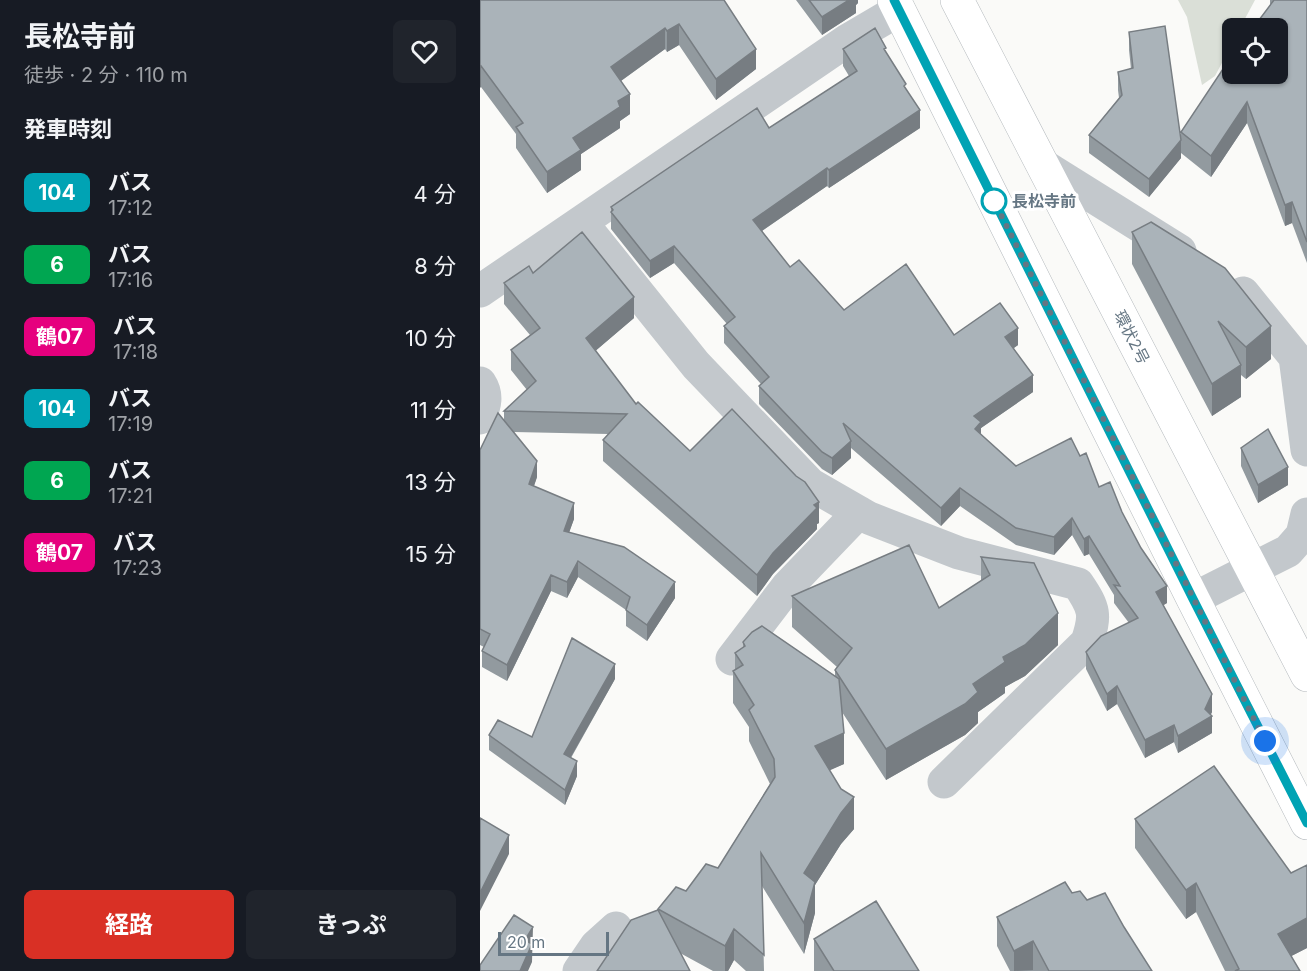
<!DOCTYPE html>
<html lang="ja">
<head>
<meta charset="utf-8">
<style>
	body { margin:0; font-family:Inter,"Noto Sans JP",sans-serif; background:#20242c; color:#f1f3f6; height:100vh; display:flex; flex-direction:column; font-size:22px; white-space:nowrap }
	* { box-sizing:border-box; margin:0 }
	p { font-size:20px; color:#9ea1a6 }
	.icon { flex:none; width:33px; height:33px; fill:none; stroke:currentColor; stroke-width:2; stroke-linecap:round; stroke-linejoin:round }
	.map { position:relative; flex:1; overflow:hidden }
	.drawer { display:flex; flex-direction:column; background:#171b24; width:480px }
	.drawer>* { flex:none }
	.badge { padding:0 12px; border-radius:9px; font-size:21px; line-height:39px }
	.fabs { position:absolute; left:742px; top:18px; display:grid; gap:12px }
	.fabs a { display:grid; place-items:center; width:66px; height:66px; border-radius:9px; background:#171b24; box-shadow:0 2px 4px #0004; font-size:30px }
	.scale { position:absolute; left:18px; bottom:15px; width:111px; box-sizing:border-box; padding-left:6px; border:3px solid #657683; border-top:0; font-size:16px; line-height:21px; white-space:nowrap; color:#657683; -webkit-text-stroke:4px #fff; paint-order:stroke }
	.you { position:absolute; width:30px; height:30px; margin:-15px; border:4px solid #fff; border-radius:50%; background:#1a73e8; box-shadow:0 0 0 9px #1a73e833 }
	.map>.badge { position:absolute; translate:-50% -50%; box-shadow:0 0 0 3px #fff }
	h2 { padding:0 24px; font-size:22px; line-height:54px }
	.round { display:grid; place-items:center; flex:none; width:63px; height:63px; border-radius:9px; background:#20242c }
	.headline { display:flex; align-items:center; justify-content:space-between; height:102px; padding:0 24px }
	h1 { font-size:28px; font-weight:700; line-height:45px }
	.button { display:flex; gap:12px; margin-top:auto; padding:12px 24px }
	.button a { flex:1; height:69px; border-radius:9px; background:#d93025; color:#fff; font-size:24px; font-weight:700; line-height:69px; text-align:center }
	.button a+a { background:#20242c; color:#f1f3f6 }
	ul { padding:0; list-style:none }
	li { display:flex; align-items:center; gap:18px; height:72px; padding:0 24px }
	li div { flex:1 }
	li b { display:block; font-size:22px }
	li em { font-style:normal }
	li .badge { min-width:66px; font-weight:700; text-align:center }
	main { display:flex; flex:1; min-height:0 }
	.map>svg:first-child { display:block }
	.green { fill:#dadfd7 }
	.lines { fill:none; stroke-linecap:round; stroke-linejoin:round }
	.major-casing { stroke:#b5babe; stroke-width:34 }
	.minor { stroke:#c3c8cc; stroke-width:33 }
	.major { stroke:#fff; stroke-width:33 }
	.wall { fill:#929a9f }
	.shaded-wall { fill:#777d82 }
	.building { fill:#aab3b9; stroke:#777d82; stroke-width:1.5 }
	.line-casing { stroke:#fff; stroke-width:14 }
	.line { stroke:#00a3b4; stroke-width:9 }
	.walk { stroke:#657683; stroke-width:6; stroke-dasharray:0 10.8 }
	.stop-dot { fill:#fff; stroke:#00a3b4; stroke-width:3 }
	.labels { text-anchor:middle; stroke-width:6; stroke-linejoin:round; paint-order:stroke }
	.stop-label { font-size:16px; font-weight:bold; fill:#657683; stroke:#fff; text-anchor:start }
	.street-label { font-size:16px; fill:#657683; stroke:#fff }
</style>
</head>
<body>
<main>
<section class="drawer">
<div class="headline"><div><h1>長松寺前</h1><p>徒歩 · 2 分 · 110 m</p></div><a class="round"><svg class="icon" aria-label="heart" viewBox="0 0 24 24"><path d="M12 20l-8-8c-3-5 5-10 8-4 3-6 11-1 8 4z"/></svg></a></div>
<h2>発車時刻</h2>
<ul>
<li><span class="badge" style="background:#00a3b4;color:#fff">104</span><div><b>バス</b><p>17:12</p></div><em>4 分</em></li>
<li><span class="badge" style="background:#00a651;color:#fff">6</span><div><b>バス</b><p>17:16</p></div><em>8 分</em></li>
<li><span class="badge" style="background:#e6007e;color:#fff">鶴07</span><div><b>バス</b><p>17:18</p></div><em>10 分</em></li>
<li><span class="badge" style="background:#00a3b4;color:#fff">104</span><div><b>バス</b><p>17:19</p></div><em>11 分</em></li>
<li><span class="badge" style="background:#00a651;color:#fff">6</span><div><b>バス</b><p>17:21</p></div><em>13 分</em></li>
<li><span class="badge" style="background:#e6007e;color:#fff">鶴07</span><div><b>バス</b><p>17:23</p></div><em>15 分</em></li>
</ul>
<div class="button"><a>経路</a><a>きっぷ</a></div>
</section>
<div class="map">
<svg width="827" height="971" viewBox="0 0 827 971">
	<rect width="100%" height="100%" fill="#fafaf8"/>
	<!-- green -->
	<path class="green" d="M 698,0 L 775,0 L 760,28 L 753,28 L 753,42 L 735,76 L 722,85 L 707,17 Z"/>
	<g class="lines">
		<!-- major casing -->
		<g class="major-casing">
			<path id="major" d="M 414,0 L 713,599 L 827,823
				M 477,0 L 827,675"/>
		</g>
		<!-- minor -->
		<path class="minor" d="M 564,166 L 700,251
			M 102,223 L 216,365 L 330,484 L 389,518 L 479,553 L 598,584 C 615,609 616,615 607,642 L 464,782
			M 0,291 L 368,40 L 419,10
			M 763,293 L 815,357 L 827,450
			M 0,383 C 8,395 5,405 0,418
			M 713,599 L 808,551 L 822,535 L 827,514
			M 252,659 L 307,587 L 379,512
			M 99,971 L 116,946 L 136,928"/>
		<!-- major -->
		<use href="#major" class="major"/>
	</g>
	<!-- wall -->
	<path class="wall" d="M 0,0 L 244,0 L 276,69 L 236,100 L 199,45 L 187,52 L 185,49 L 141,81 L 150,114 L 140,121 L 140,128 L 101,154 L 101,170 L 67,193 L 36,148 L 36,134 L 1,87 Z
		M 316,0 L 378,0 L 378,3 L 376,5 L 376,13 L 342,35 Z
		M 790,0 L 827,0 L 827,263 L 812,223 L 805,226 L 767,123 L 731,177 L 701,153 L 701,158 L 669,197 L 609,153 L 609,135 L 639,98 L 638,90 L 638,72 L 651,69 L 649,50 L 649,32 L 701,138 L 701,132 L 790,6 Z
		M 363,49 L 406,52 L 426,90 L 440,128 L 349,188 L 347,186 L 282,231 L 310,267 L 364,310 L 474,335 L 538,345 L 534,348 L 553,392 L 501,428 L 501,435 L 536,466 L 600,456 L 619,487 L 642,512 L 687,603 L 683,605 L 732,712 L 731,714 L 732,733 L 698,753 L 694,742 L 665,758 L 637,704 L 627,711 L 606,669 L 606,652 L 649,623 L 634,603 L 634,595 L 609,554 L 604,556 L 592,535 L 574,555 L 536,545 L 480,506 L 461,526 L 371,448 L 371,458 L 352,475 L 342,469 L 279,404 L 279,386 L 281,384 L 244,343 L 244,326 L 247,324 L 194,263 L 170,278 L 131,229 L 131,207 L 289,128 L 369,76 L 363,66 Z
		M 652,232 L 791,359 L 766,379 L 761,375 L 761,397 L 732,416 L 652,264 Z
		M 53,273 L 154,318 L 115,351 L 156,404 L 210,451 L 339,523 L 337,524 L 337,529 L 293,574 L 277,596 L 123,461 L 123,440 L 128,434 L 34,432 L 57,477 L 54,486 L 94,519 L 89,532 L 195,598 L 167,641 L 146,626 L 146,610 L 98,577 L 87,598 L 71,591 L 27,681 L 2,667 L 2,651 L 4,647 L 0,645 L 0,450 L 24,420 L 24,411 L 47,390 L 31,370 L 31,350 L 50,335 L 24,304 L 24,283 Z
		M 761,448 L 808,485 L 778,503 L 761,466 Z
		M 501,557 L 578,645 L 545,676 L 525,687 L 525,693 L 498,712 L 498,723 L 485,735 L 406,780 L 362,712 L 364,764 L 349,770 L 374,829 L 361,844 L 335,885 L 335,913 L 324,954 L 282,886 L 284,971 L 266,971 L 254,960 L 248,971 L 233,971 L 200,953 L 178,912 L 178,909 L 206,891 L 238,868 L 290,784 L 269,741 L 269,727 L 253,703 L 253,671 L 255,670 L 255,653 L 263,647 L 263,642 L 355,676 L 355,670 L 357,667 L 312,627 L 312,596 L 459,608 L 501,581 Z
		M 135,679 L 91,758 L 97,776 L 85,805 L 9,750 L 9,735 L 52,737 Z
		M 655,819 L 811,873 L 827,865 L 827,948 L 811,956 L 820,971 L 745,971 L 716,912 L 706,919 L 655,848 Z
		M 592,893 L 607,900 L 644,927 L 672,971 L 530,971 L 517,946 L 517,917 Z
		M 334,939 L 439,971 L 334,971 Z"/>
	<!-- shaded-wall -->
	<path class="shaded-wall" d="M 369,0 L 378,0 L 378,3 L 376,5 L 376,13 L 342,35 L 342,17 Z
		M 199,24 L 199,45 L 187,52 L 187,31 Z
		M 185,28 L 185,49 L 131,88 L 131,67 Z
		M 276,49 L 276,69 L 236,100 L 236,79 Z
		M 1,66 L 1,87 L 0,88 L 0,67 Z
		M 150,94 L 150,114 L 140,121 L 140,128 L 101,154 L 101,170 L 67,193 L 67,172 L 93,138 L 138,101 Z
		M 767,102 L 767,123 L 731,177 L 731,156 Z
		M 440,110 L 440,128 L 349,188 L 349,170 Z
		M 701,140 L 701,158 L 669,197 L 669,179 Z
		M 347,168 L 347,186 L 273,237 L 273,220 Z
		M 812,202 L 812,223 L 805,226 L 805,205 Z
		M 194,246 L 194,263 L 170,278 L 170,261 Z
		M 154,297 L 154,318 L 106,359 L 106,338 Z
		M 791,326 L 791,359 L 766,379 L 766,347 Z
		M 538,328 L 538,345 L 525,354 L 525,337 Z
		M 761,365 L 761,397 L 732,416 L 732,384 Z
		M 553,375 L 553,392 L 501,428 L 501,439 L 495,447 L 494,416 Z
		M 371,441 L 371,458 L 352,475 L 352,458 Z
		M 57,461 L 57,477 L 49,500 L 49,484 Z
		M 808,467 L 808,485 L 778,503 L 778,485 Z
		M 480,488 L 480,506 L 461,526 L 461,508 Z
		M 339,502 L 339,523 L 337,524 L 337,529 L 293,574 L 277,596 L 277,575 L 293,553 L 334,505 Z
		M 94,503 L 94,519 L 84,547 L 84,531 Z
		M 592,518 L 592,535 L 574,555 L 574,537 Z
		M 609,536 L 609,554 L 604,556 L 604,539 Z
		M 98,561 L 98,577 L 87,598 L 87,582 Z
		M 71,575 L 71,591 L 27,681 L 27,665 Z
		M 195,582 L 195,598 L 167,641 L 167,625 Z
		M 687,586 L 687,603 L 676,610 L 676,592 Z
		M 578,613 L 578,645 L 545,676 L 525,687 L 525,693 L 498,712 L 498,723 L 485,735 L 406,780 L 406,749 L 493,684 L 523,657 Z
		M 135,664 L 135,679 L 84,769 L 84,754 Z
		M 637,686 L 637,704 L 627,711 L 627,694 Z
		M 732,694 L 732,712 L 729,718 L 732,716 L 732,733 L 698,753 L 698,736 L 725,709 Z
		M 694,725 L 694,742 L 665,758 L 665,740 Z
		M 364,733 L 364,764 L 335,777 L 335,746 Z
		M 97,761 L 97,776 L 85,805 L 85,790 Z
		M 374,797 L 374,829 L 361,844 L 335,885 L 335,913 L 324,954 L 324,873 L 361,813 Z
		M 29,835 L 29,854 L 0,911 L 0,893 Z
		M 716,883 L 716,912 L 706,919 L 706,890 Z
		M 827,918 L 827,948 L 798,963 L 798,934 Z
		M 53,927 L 52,962 L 48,971 L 40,971 L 45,940 Z
		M 254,929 L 254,960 L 248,971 L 245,971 L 245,946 Z
		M 553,941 L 553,970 L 534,971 L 534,951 Z"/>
	<!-- building -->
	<path class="building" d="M 0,0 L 244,0 L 276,49 L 236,79 L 199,24 L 187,31 L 185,28 L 131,67 L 150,94 L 138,101 L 140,107 L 93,138 L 101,150 L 67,172 L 36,127 L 43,123 L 1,66 L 0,67 Z
		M 329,0 L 369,0 L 342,17 Z
		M 794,0 L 827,0 L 827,242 L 812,202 L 805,205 L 767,102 L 731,156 L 701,132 L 753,54 L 753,74 L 798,74 L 798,28 L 773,28 Z
		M 685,26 L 701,140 L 669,179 L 609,135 L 642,95 L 638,72 L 653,68 L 649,32 Z
		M 395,28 L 406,48 L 404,49 L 426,84 L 424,86 L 440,110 L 349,170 L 347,168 L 273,220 L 310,267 L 319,260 L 364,310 L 426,264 L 474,335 L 520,303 L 538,328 L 525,337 L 553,375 L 494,416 L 501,422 L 495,429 L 536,466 L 591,438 L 600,456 L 606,453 L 619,487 L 630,482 L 642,512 L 661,548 L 687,586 L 676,592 L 732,694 L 725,709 L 732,716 L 698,736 L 694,725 L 665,740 L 637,686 L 627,694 L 606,652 L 621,636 L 658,618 L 634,585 L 640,586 L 609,536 L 604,539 L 592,518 L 574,537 L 536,528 L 480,488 L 461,508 L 363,423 L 371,441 L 352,458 L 342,452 L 279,386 L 289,377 L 244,326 L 255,317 L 194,246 L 170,261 L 131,212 L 133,210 L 131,207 L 277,108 L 289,128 L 377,71 L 363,49 Z
		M 671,222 L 745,268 L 791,326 L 766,347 L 738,321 L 761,365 L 732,384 L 652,232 Z
		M 102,232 L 154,297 L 106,338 L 156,404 L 158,402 L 210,451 L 252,409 L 316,476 L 325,482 L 339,502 L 334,505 L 337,508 L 293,553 L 277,575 L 123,440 L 147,414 L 24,411 L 56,381 L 31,350 L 60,328 L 24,283 L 49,266 L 53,273 Z
		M 18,413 L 57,461 L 49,484 L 94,503 L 84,531 L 144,547 L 195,582 L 167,625 L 146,610 L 150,597 L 98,561 L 87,582 L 71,575 L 27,665 L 2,651 L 10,634 L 0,629 L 0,450 Z
		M 788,429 L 808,467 L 778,485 L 761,448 Z
		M 429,545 L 459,608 L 510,575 L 501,557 L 554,563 L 578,613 L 545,645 L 523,657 L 525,662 L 493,684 L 498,692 L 485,704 L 406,749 L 355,670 L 372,648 L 312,596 Z
		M 282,626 L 359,679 L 364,733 L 335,746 L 361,789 L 374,797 L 361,813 L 324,873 L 335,882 L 324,923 L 281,853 L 284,955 L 254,929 L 245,946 L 178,909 L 196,887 L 206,891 L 226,864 L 238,868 L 295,777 L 294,759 L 269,710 L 274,705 L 253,671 L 263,665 L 255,653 L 265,646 L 263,642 L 272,632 Z
		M 92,638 L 135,664 L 84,754 L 97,761 L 85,790 L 9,735 L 18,720 L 52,737 Z
		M 734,766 L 811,873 L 827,865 L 827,918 L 798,934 L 820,971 L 755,971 L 759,969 L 716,883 L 706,890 L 655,819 Z
		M 0,818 L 29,835 L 0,893 Z
		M 585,882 L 592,893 L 600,891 L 607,900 L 625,893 L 644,927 L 672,971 L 569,971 L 553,941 L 534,951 L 517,917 Z
		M 396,901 L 439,971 L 354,971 L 334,939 Z
		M 178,910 L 210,971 L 117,971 L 151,920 Z
		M 34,915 L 53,927 L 45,940 L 52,944 L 40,971 L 0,971 L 0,965 Z"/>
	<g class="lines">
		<!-- line casing -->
		<g class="line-casing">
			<path id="line" d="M 414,0 L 713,599 L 827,823"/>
		</g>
		<!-- line -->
		<use href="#line" class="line"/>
		<!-- walk -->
		<path class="walk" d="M 514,201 L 513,199 L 785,741"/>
	</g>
	<!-- markers -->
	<circle class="stop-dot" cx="514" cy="201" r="12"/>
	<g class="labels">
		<!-- stop labels -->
		<g class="stop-label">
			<text x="532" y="207">長松寺前</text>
		</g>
		<!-- street labels -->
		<g class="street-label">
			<text transform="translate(652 337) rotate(63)" y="6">環状2号</text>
		</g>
	</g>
</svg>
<div class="fabs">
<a><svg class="icon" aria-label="locate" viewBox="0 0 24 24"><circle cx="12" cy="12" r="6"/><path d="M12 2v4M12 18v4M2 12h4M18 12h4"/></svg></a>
</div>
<div class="scale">20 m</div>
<div class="you" style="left:785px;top:741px"></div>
</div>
</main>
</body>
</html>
